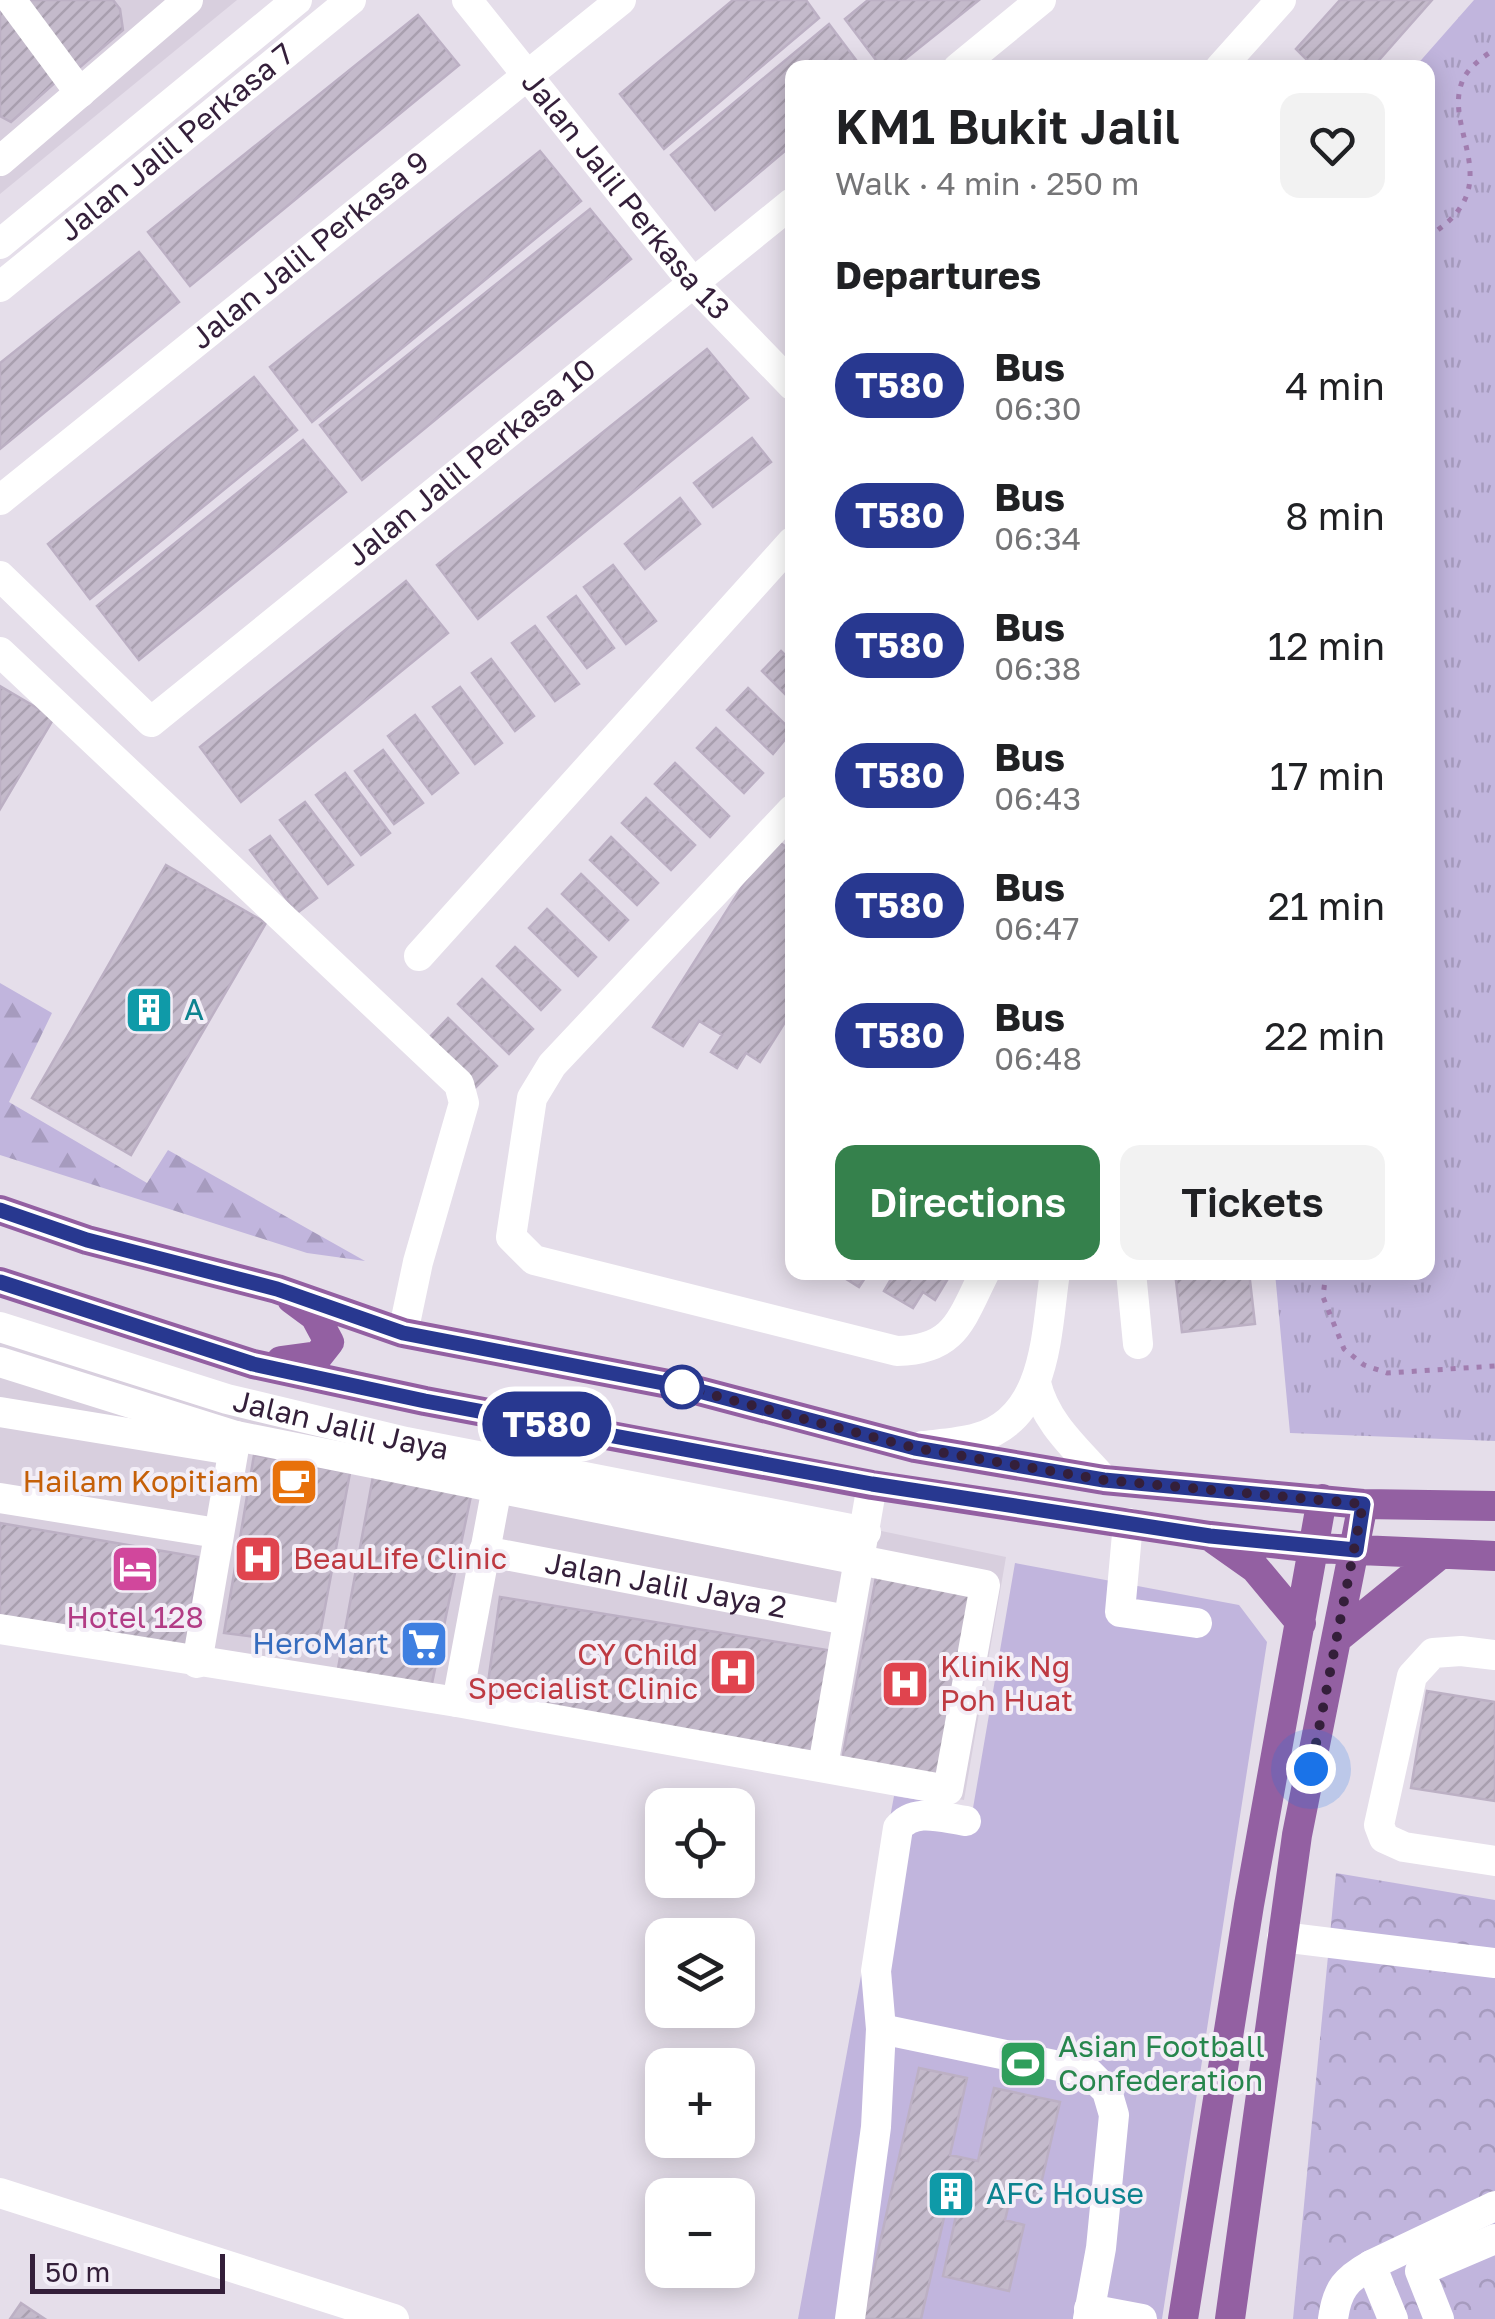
<!DOCTYPE html>
<html lang="en">
<head>
<meta charset="utf-8">
<style>
	body { margin:0; font-family:"Golos Text",sans-serif; background:#f2f2f2; color:#202124; height:100vh; display:flex; flex-direction:column; font-size:38px; white-space:nowrap }
	* { box-sizing:border-box; margin:0 }
	p { font-size:32px; color:#757577 }
	.icon { flex:none; width:55px; height:55px; fill:none; stroke:currentColor; stroke-width:2; stroke-linecap:round; stroke-linejoin:round }
	.map { position:relative; flex:1; overflow:hidden }
	.drawer { position:absolute; left:785px; top:60px; width:650px; height:1220px; display:flex; flex-direction:column; background:#fff; border-radius:20px; box-shadow:0 5px 25px #0003 }
	.drawer>* { flex:none }
	.badge { padding:0 20px; border-radius:32px; font-size:35px; line-height:65px }
	.buttons { position:absolute; left:645px; top:1788px; display:grid; gap:20px }
	.buttons a { display:grid; place-items:center; width:110px; height:110px; border-radius:20px; background:#fff; box-shadow:0 5px 25px #0003; font-size:50px }
	.scale { position:absolute; left:30px; bottom:25px; width:195px; box-sizing:border-box; padding-left:10px; border:5px solid #341f3a; border-top:0; font-size:28px; line-height:35px; white-space:nowrap; color:#341f3a; -webkit-text-stroke:8px #f3eef7; paint-order:stroke }
	.you { position:absolute; width:50px; height:50px; margin:-25px; border:8px solid #fff; border-radius:50%; background:#1a73e8; box-shadow:0 0 0 15px #1a73e833 }
	.map>.badge { position:absolute; translate:-50% -50%; box-shadow:0 0 0 5px #fff }
	h2 { padding:0 50px; font-size:38px; line-height:90px }
	.round { display:grid; place-items:center; flex:none; width:105px; height:105px; border-radius:20px; background:#f2f2f2 }
	.overview { display:flex; align-items:center; justify-content:space-between; height:170px; padding:0 50px }
	h1 { font-size:48px; font-weight:600; line-height:75px }
	.primary-button { display:flex; gap:20px; margin-top:auto; padding:20px 50px }
	.primary-button a { flex:1; height:115px; border-radius:20px; background:#35814c; color:#fff; font-size:40px; font-weight:600; line-height:115px; text-align:center }
	.primary-button a+a { background:#f2f2f2; color:#202124 }
	ul { padding:0; list-style:none }
	li { display:flex; align-items:center; gap:30px; height:130px; padding:0 50px }
	li div { flex:1 }
	li b { display:block; font-size:38px }
	li em { font-style:normal }
	li .badge { min-width:110px; font-weight:700; text-align:center }
	.map>svg:first-child { display:block }
	.built { fill:#d8cfde }
	.grass { fill:url(#grass-tufts) }
	.forest { fill:url(#forest-firs) }
	.park { fill:url(#park-crowns) }
	.pitch { fill:#c1b5dd }
	.building { fill:url(#building-hatch); stroke:#bcb0c4; stroke-width:2.5 }
	.lines { fill:none; stroke-linecap:round; stroke-linejoin:round }
	.path { stroke:#a17daf; stroke-width:5; stroke-dasharray:5 8; stroke-linecap:butt }
	.minor { stroke:#fff; stroke-width:30 }
	.major { stroke:#9360a2; stroke-width:30 }
	.line-casing { stroke:#fff; stroke-width:22 }
	.line { stroke:#283890; stroke-width:15 }
	.walk { stroke:#341f3a; stroke-width:10; stroke-dasharray:0 18 }
	.stop-dot { fill:#fff; stroke:#283890; stroke-width:5 }
	.labels { text-anchor:middle; stroke-width:8; stroke-linejoin:round; paint-order:stroke }
	.street-label { font-size:30px; fill:#341f3a; stroke:#f3eef7 }
	.culture-label { font-size:30px; fill:#0d838f; stroke:#f3eef7; text-anchor:start }
	.food-label { font-size:30px; fill:#c56008; stroke:#f3eef7; text-anchor:end }
	.health-label { font-size:30px; fill:#be3a42; stroke:#f3eef7; text-anchor:start }
	.hotel-label { font-size:30px; fill:#b23c85; stroke:#f3eef7 }
	.shop-label { font-size:30px; fill:#366cbe; stroke:#f3eef7; text-anchor:end }
	.leisure-label { font-size:30px; fill:#27864d; stroke:#f3eef7; text-anchor:start }
</style>
</head>
<body>
<div class="map">
<svg width="1495" height="2319" viewBox="0 0 1495 2319">
	<defs>
		<pattern id="grass-tufts" width="24" height="20" patternUnits="userSpaceOnUse" patternTransform="scale(2.5)"><rect width="24" height="20" fill="#c1b5dd"/><path d="M3 7l-1-3M5 7V3M7 7l1-3M15 17l-1-3M17 17v-4M19 17l1-3" fill="none" stroke="#a69bbe"/></pattern>
		<pattern id="forest-firs" width="22" height="20" patternUnits="userSpaceOnUse" patternTransform="scale(2.5)"><rect width="22" height="20" fill="#c1b5dd"/><path d="M5 1l3.5 6h-7zM16 11l3.5 6h-7z" fill="#a69bbe"/></pattern>
		<pattern id="park-crowns" width="20" height="18" patternUnits="userSpaceOnUse" patternTransform="scale(2.5)"><rect width="20" height="18" fill="#c1b5dd"/><path d="M2 6a3 3 0 1 1 6 0M12 15a3 3 0 1 1 6 0" fill="none" stroke="#a69bbe"/></pattern>
		<pattern id="building-hatch" width="6" height="6" patternUnits="userSpaceOnUse" patternTransform="scale(2.5)"><rect width="6" height="6" fill="#c4bacb"/><path d="M-1 1l2-2M0 6l6-6M5 7l2-2" fill="none" stroke="#a99faf"/></pattern>
	</defs>
	<rect width="100%" height="100%" fill="#e5deea"/>
	<!-- built -->
	<path class="built" d="M 0,0 L 237,0 L 0,194 Z
		M 0,1325 L 235,1396 L 1006,1557 L 964,1800 L 0,1637 Z"/>
	<!-- grass -->
	<path class="grass" d="M 1474,0 L 1495,0 L 1495,1441 L 1290,1433 L 1275,1273 L 1428,1272 L 1428,68 L 1415,67 Z"/>
	<!-- forest -->
	<path class="forest" d="M 0,983 L 52,1013 L 9,1102 L 147,1183 L 168,1150 L 365,1261 L 307,1253 L 0,1155 Z"/>
	<!-- park -->
	<path class="park" d="M 1336,1873 L 1495,1900 L 1495,2319 L 1293,2319 Z"/>
	<!-- pitch -->
	<path class="pitch" d="M 1015,1563 L 1239,1605 L 1267,1642 L 1162,2319 L 798,2319 L 894,1796 L 973,1808 Z"/>
	<!-- building -->
	<path class="building" d="M 22,0 L 113,0 L 120,9 L 123,30 L 79,68 Z
		M 733,0 L 806,0 L 819,18 L 664,149 L 620,94 Z
		M 868,0 L 979,0 L 894,68 L 882,68 L 845,19 Z
		M 1340,0 L 1432,0 L 1372,68 L 1315,68 L 1296,49 Z
		M 0,6 L 59,79 L 11,122 L 0,116 Z
		M 418,15 L 459,65 L 190,286 L 148,232 Z
		M 829,24 L 862,68 L 792,68 L 792,145 L 715,210 L 671,155 Z
		M 540,151 L 581,201 L 312,422 L 270,367 Z
		M 590,209 L 631,259 L 362,480 L 320,425 Z
		M 139,252 L 179,302 L 0,449 L 0,363 Z
		M 707,349 L 748,398 L 478,619 L 437,565 Z
		M 254,377 L 297,430 L 90,599 L 48,544 Z
		M 752,438 L 771,462 L 713,507 L 694,483 Z
		M 303,440 L 346,492 L 139,660 L 97,606 Z
		M 680,498 L 700,524 L 645,569 L 625,544 Z
		M 613,565 L 656,621 L 626,644 L 584,587 Z
		M 406,581 L 448,633 L 241,802 L 200,747 Z
		M 576,596 L 614,648 L 587,668 L 548,617 Z
		M 535,626 L 579,684 L 555,701 L 512,643 Z
		M 781,651 L 792,662 L 792,701 L 762,671 Z
		M 491,659 L 534,716 L 515,731 L 472,673 Z
		M 0,686 L 54,718 L 0,809 Z
		M 460,687 L 502,743 L 475,764 L 433,707 Z
		M 748,688 L 792,731 L 773,754 L 727,710 Z
		M 415,715 L 458,773 L 432,794 L 388,736 Z
		M 716,728 L 763,773 L 744,793 L 697,748 Z
		M 383,750 L 423,803 L 394,824 L 355,771 Z
		M 675,763 L 729,816 L 710,837 L 655,784 Z
		M 345,773 L 390,833 L 361,855 L 316,795 Z
		M 646,798 L 695,845 L 671,870 L 622,823 Z
		M 305,802 L 353,865 L 328,884 L 280,820 Z
		M 270,836 L 317,898 L 297,913 L 250,850 Z
		M 611,837 L 658,883 L 637,905 L 590,860 Z
		M 773,838 L 792,851 L 792,1011 L 760,1062 L 746,1053 L 737,1068 L 711,1052 L 722,1035 L 699,1021 L 683,1046 L 653,1027 Z
		M 166,865 L 266,923 L 131,1155 L 32,1098 Z
		M 581,874 L 628,920 L 609,940 L 562,894 Z
		M 547,909 L 596,957 L 578,976 L 529,928 Z
		M 515,947 L 560,990 L 541,1010 L 497,966 Z
		M 482,979 L 533,1029 L 509,1054 L 458,1004 Z
		M 448,1018 L 497,1066 L 475,1088 L 426,1041 Z
		M 835,1272 L 869,1272 L 859,1287 Z
		M 891,1272 L 952,1272 L 935,1300 L 923,1292 L 913,1308 L 884,1291 L 894,1274 Z
		M 1175,1272 L 1249,1272 L 1255,1324 L 1182,1332 Z
		M 254,1455 L 350,1473 L 318,1645 L 224,1633 Z
		M 374,1471 L 472,1491 L 431,1688 L 337,1674 Z
		M 0,1523 L 198,1557 L 185,1655 L 0,1624 Z
		M 876,1577 L 973,1591 L 937,1775 L 842,1760 Z
		M 500,1597 L 833,1651 L 812,1754 L 486,1697 Z
		M 1427,1691 L 1495,1702 L 1495,1801 L 1411,1788 Z
		M 919,2068 L 967,2078 L 950,2155 L 978,2161 L 994,2088 L 1060,2102 L 1038,2197 L 1012,2191 L 1005,2220 L 1024,2225 L 1009,2291 L 943,2276 L 957,2211 L 946,2209 L 921,2319 L 863,2319 Z
		M 21,2303 L 45,2319 L 10,2319 Z"/>
	<g class="lines">
		<!-- path -->
		<path class="path" d="M 1428,238 C 1437,230 1450,222 1457,212 C 1491,170 1446,123 1462,82 C 1467,68 1483,57 1495,49
			M 1326,1272 L 1323,1297 L 1344,1349 L 1364,1365 L 1387,1373 L 1495,1366"/>
		<!-- minor -->
		<g class="minor">
			<path d="M 11,0 L 80,93"/>
			<path id="s1" d="M 467,0 L 694,284 L 792,385"/>
			<path d="M 958,68 L 1041,0"/>
			<path d="M 1220,68 L 1281,0"/>
			<path d="M 0,161 L 188,0"/>
			<path d="M 0,244 L 297,0"/>
			<path id="s2" d="M 0,287 L 351,0"/>
			<path id="s3" d="M 0,500 L 621,0"/>
			<path id="s4" d="M 0,576 L 151,722 L 792,203"/>
			<path d="M 0,652 L 459,1084 L 464,1103 L 418,1262 L 403,1333"/>
			<path d="M 792,810 L 552,1065 L 532,1098 L 511,1237 L 534,1260 L 897,1351 C 956,1350 961,1319 985,1272"/>
			<path d="M 419,956 L 792,542"/>
			<path d="M 1131,1272 L 1138,1344"/>
			<path id="s5" d="M 0,1327 L 227,1399 L 406,1442 L 866,1532"/>
			<path d="M 0,1362 L 236,1436 L 985,1585 L 948,1790 L 457,1702 L 0,1629"/>
			<path d="M 1036,1383 C 1046,1424 1077,1449 1104,1480"/>
			<path d="M 0,1412 L 219,1448"/>
			<path d="M 923,1446 C 941,1444 960,1443 977,1438 C 1048,1418 1046,1332 1055,1272"/>
			<path d="M 0,1498 L 217,1533"/>
			<path d="M 1128,1523 L 1120,1612 L 1197,1623"/>
			<path id="s6" d="M 484,1551 L 847,1620"/>
			<path d="M 1495,1655 L 1461,1651 L 1433,1653 L 1412,1676 L 1379,1825 L 1384,1838 L 1404,1847 L 1495,1861"/>
			<path d="M 197,1663 L 236,1436"/>
			<path d="M 457,1702 L 497,1487"/>
			<path d="M 823,1766 L 872,1485"/>
			<path d="M 1282,1937 L 1495,1963"/>
			<path d="M 881,2029 L 1088,2072 L 1107,2091 L 1114,2115 L 1101,2248 L 1088,2319"/>
			<path d="M 0,2193 L 394,2319"/>
			<path d="M 1371,2265 L 1495,2206"/>
			<path d="M 1089,2309 L 1142,2319"/>
			<path d="M 850,2319 L 876,2127 L 881,2029 L 876,1971 L 898,1828 C 915,1807 942,1818 966,1821"/>
			<path d="M 1333,2319 C 1337,2289 1346,2279 1371,2265 L 1393,2319"/>
			<path d="M 1439,2319 L 1420,2271 L 1495,2239"/>
		</g>
		<!-- major -->
		<path class="major" d="M 0,1210 L 87,1240 L 277,1289 L 403,1333 L 684,1387 L 915,1448 L 1104,1480 L 1363,1504 L 1495,1506
			M 0,1282 L 253,1364 L 425,1401 L 872,1485 L 1210,1536 L 1315,1548 L 1495,1556
			M 281,1361 L 318,1356 L 329,1342 L 315,1316 L 292,1299
			M 1214,1539 L 1255,1568 L 1301,1623
			M 1337,1638 L 1439,1555
			M 1183,2319 L 1249,1905 L 1322,1499
			M 1230,2319 L 1297,1835 L 1363,1504"/>
	</g>
	<g class="lines">
		<!-- line casing -->
		<g class="line-casing">
			<path id="line" d="M 0,1210 L 87,1240 L 277,1289 L 403,1333 L 684,1387 L 915,1448 L 1104,1480 L 1363,1504 L 1356,1550 L 1210,1536 L 872,1484 L 425,1401 L 253,1364 L 0,1282"/>
		</g>
		<!-- line -->
		<use href="#line" class="line"/>
		<!-- walk -->
		<path class="walk" d="M 682,1387 L 915,1448 L 1104,1480 L 1363,1504 L 1311,1769"/>
	</g>
	<!-- icons -->
	<defs>
		<g id="building-square" transform="scale(2.5)"><rect x="-9" y="-9" width="18" height="18" rx="4" fill="#0f9aa8" stroke="#f3eef7"/><path d="M-4-6H4V6H1V3H-1V6H-4ZM-2.5-4.3h1.7v1.8h-1.7ZM.8-4.3h1.7v1.8H.8ZM-2.5-1h1.7V.8h-1.7ZM.8-1h1.7V.8H.8Z" fill="#fff"/></g>
		<g id="cafe-square" transform="scale(2.5)"><rect x="-9" y="-9" width="18" height="18" rx="4" fill="#e8710a" stroke="#f3eef7"/><path d="M-5.5-4.5H6V0H3Q3 3.5 0 3.5H-2.5Q-5.5 3.5-5.5 0ZM3-3.2v2h1.7v-2ZM-6 4.5H4V6H-6Z" fill="#fff"/></g>
		<g id="hospital-square" transform="scale(2.5)"><rect x="-9" y="-9" width="18" height="18" rx="4" fill="#e0444e" stroke="#f3eef7"/><path d="M-5-5h3v3.5h4V-5h3V5h-3V1.5h-4V5h-3Z" fill="#fff"/></g>
		<g id="hotel-square" transform="scale(2.5)"><rect x="-9" y="-9" width="18" height="18" rx="4" fill="#d1479c" stroke="#f3eef7"/><path d="M-6-4.5h1.5V1H6V5H4.5V3h-9V5H-6ZM-4 0a1.8 1.8 0 1 1 3.6 0ZM.5 0V-2.5h3Q6-2.5 6 0Z" fill="#fff"/></g>
		<g id="supermarket-square" transform="scale(2.5)"><rect x="-9" y="-9" width="18" height="18" rx="4" fill="#3f7fe0" stroke="#f3eef7"/><path d="M-6-5.5h2.5l.6 2H6L4.5 2H-2.5L-4.4-4H-6ZM-1.5 3.2a1.3 1.3 0 1 0 .1 0ZM3 3.2a1.3 1.3 0 1 0 .1 0Z" fill="#fff"/></g>
		<g id="stadium-square" transform="scale(2.5)"><rect x="-9" y="-9" width="18" height="18" rx="4" fill="#2e9e5b" stroke="#f3eef7"/><path d="M0-5a6.5 5 0 1 0 0 10a6.5 5 0 1 0 0-10ZM-3.5-1.8h7v3.6h-7Z" fill="#fff"/></g>
	</defs>
	<g fill-rule="evenodd">
		<use href="#building-square" x="149" y="1010"/>
		<use href="#cafe-square" x="294" y="1482"/>
		<use href="#hospital-square" x="258" y="1559"/>
		<use href="#hotel-square" x="135" y="1569"/>
		<use href="#supermarket-square" x="424" y="1644"/>
		<use href="#hospital-square" x="733" y="1672"/>
		<use href="#hospital-square" x="905" y="1684"/>
		<use href="#stadium-square" x="1023" y="2064"/>
		<use href="#building-square" x="951" y="2194"/>
	</g>
	<!-- markers -->
	<circle class="stop-dot" cx="682" cy="1387" r="20"/>
	<g class="labels">
		<!-- street labels -->
		<g class="street-label">
			<text dy="10" stroke="none"><textPath href="#s2" startOffset="228">Jalan Jalil Perkasa 7</textPath></text>
			<text dy="10" stroke="none"><textPath href="#s1" startOffset="252">Jalan Jalil Perkasa 13</textPath></text>
			<text dy="10" stroke="none"><textPath href="#s3" startOffset="398">Jalan Jalil Perkasa 9</textPath></text>
			<text dy="10" stroke="none"><textPath href="#s4" startOffset="622">Jalan Jalil Perkasa 10</textPath></text>
			<text dy="10" stroke="none"><textPath href="#s5" startOffset="355">Jalan Jalil Jaya</textPath></text>
			<text dy="10" stroke="none"><textPath href="#s6" startOffset="185">Jalan Jalil Jaya 2</textPath></text>
		</g>
		<!-- culture labels -->
		<g class="culture-label">
			<text x="184" y="1020">A</text>
			<text x="986" y="2204">AFC House</text>
		</g>
		<!-- food labels -->
		<g class="food-label">
			<text x="259" y="1492">Hailam Kopitiam</text>
		</g>
		<!-- health labels -->
		<g class="health-label">
			<text x="293" y="1569">BeauLife Clinic</text>
			<text x="698" y="1665" text-anchor="end">CY Child<tspan x="698" dy="34">Specialist Clinic</tspan></text>
			<text x="940" y="1677">Klinik Ng<tspan x="940" dy="34">Poh Huat</tspan></text>
		</g>
		<!-- hotel labels -->
		<g class="hotel-label">
			<text x="135" y="1628">Hotel 128</text>
		</g>
		<!-- shop labels -->
		<g class="shop-label">
			<text x="389" y="1654">HeroMart</text>
		</g>
		<!-- leisure labels -->
		<g class="leisure-label">
			<text x="1058" y="2057">Asian Football<tspan x="1058" dy="34">Confederation</tspan></text>
		</g>
	</g>
</svg>
<div class="buttons">
<a><svg class="icon" aria-label="locate" viewBox="0 0 24 24"><circle cx="12" cy="12" r="6"/><path d="M12 2v4M12 18v4M2 12h4M18 12h4"/></svg></a>
<a><svg class="icon" aria-label="layers" viewBox="0 0 24 24"><path d="M12 4l9 5-9 5-9-5zM3 14l9 5 9-5"/></svg></a>
<a>+</a>
<a>−</a>
</div>
<div class="scale">50 m</div>
<div class="you" style="left:1311px;top:1769px"></div>
<b class="badge" style="left:547px;top:1424px;background:#283890;color:#fff">T580</b>
<section class="drawer">
<div class="overview"><div><h1>KM1 Bukit Jalil</h1><p>Walk · 4 min · 250 m</p></div><a class="round"><svg class="icon" aria-label="heart" viewBox="0 0 24 24"><path d="M12 20l-8-8c-3-5 5-10 8-4 3-6 11-1 8 4z"/></svg></a></div>
<h2>Departures</h2>
<ul>
<li><span class="badge" style="background:#283890;color:#fff">T580</span><div><b>Bus</b><p>06:30</p></div><em>4 min</em></li>
<li><span class="badge" style="background:#283890;color:#fff">T580</span><div><b>Bus</b><p>06:34</p></div><em>8 min</em></li>
<li><span class="badge" style="background:#283890;color:#fff">T580</span><div><b>Bus</b><p>06:38</p></div><em>12 min</em></li>
<li><span class="badge" style="background:#283890;color:#fff">T580</span><div><b>Bus</b><p>06:43</p></div><em>17 min</em></li>
<li><span class="badge" style="background:#283890;color:#fff">T580</span><div><b>Bus</b><p>06:47</p></div><em>21 min</em></li>
<li><span class="badge" style="background:#283890;color:#fff">T580</span><div><b>Bus</b><p>06:48</p></div><em>22 min</em></li>
</ul>
<div class="primary-button"><a>Directions</a><a>Tickets</a></div>
</section>
</div>
</body>
</html>
